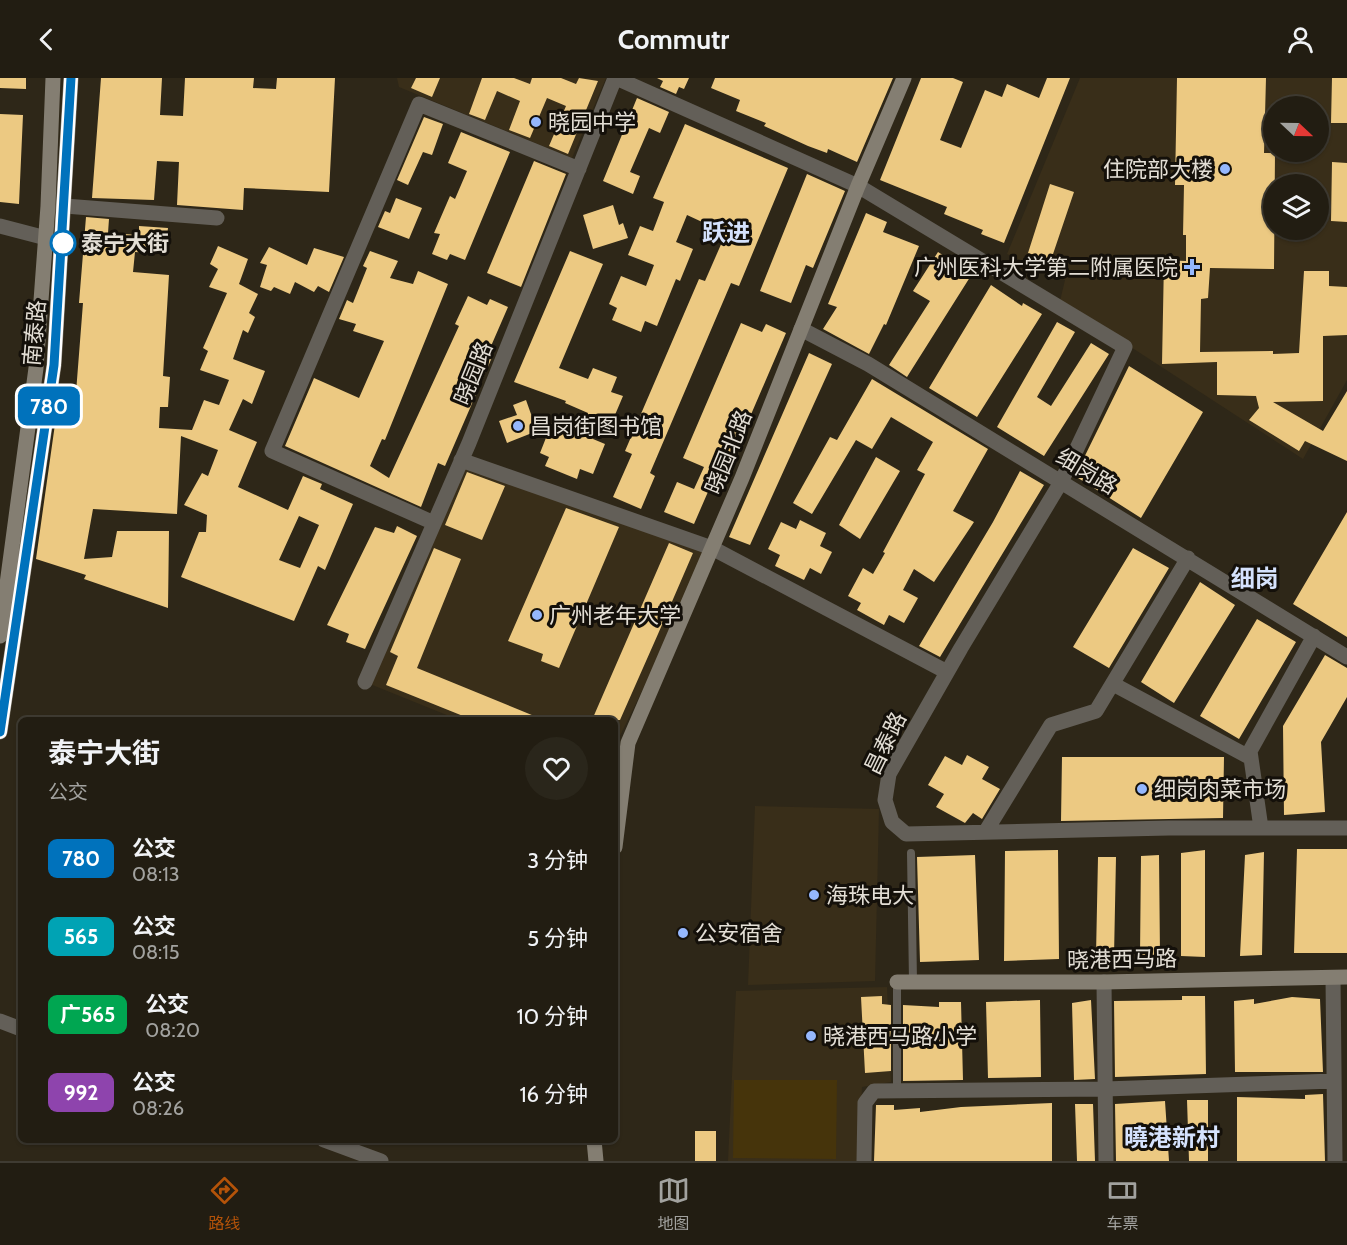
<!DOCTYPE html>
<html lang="zh">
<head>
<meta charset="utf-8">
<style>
	body { margin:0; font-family:Cabin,"Noto Sans SC",sans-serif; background:#2a261b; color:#f1f3f6; height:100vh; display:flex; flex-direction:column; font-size:22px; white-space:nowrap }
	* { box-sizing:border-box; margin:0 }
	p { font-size:20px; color:#a2a29f }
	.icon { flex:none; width:33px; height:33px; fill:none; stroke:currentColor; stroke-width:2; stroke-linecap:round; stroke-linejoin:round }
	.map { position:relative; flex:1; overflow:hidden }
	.details { position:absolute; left:18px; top:639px; width:600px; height:426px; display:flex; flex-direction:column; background:#221d12; border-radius:9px; box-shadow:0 2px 4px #0004,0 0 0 2px #3f3b32 }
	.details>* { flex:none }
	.badge { padding:0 12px; border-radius:9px; font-size:21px; line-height:39px }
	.needle { width:39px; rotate:112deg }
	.buttons { position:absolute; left:1263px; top:18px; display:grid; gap:12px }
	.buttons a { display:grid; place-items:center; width:66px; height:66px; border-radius:50%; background:#221d12; box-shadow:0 2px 4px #0004,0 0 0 2px #3f3b32; font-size:30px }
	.map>.badge { position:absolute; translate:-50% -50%; box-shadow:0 0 0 3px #fff }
	.round { display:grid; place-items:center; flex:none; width:63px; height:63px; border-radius:32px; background:#2a261b }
	.headline { display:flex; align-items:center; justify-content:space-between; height:102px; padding:0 30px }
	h1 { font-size:28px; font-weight:700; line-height:45px }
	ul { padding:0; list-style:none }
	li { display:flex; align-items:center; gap:18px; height:78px; padding:0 30px }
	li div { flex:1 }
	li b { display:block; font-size:22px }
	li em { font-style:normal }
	li .badge { min-width:66px; font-weight:700; text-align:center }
	header { display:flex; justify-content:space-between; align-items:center; height:78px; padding:0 30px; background:#221d12; font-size:27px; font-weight:700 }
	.tabs { display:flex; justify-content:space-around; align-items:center; height:84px; border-top:2px solid #3f3b32; background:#221d12; font-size:16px; color:#a2a29f }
	.tabs a { display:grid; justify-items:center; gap:3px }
	.tabs .active { color:#b45309 }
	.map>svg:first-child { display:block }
	.built { fill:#392e19; fill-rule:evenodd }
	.green { fill:#46340b }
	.building { fill:#ecc982; fill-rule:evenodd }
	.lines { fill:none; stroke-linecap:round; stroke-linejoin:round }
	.lane { stroke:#635f58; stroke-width:8 }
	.street { stroke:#635f58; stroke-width:15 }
	.secondary { stroke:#847e72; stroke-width:15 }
	.line-casing { stroke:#fff; stroke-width:14 }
	.line { stroke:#0072bc; stroke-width:9 }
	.poi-dot { fill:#95b7fd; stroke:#14100a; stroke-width:2 }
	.stop-dot { fill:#fff; stroke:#0072bc; stroke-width:3 }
	.labels { text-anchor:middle; stroke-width:6; stroke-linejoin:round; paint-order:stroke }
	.poi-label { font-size:22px; fill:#e3ded5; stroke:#14100a; text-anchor:start }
	.stop-label { font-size:22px; font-weight:bold; fill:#e3ded5; stroke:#14100a; text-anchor:start }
	.street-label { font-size:22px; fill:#e3ded5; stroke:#14100a }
	.neighbourhood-label { font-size:24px; font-weight:bold; fill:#d5e2fd; stroke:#14100a }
</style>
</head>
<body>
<header><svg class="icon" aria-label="back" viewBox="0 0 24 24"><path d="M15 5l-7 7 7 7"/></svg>Commutr<svg class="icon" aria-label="person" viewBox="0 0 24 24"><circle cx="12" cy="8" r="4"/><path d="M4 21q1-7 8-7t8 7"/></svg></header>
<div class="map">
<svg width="1347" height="1083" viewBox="0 0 1347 1083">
	<rect width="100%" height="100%" fill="#2e2718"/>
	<!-- built -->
	<path class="built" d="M 397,0 L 606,0 L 572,80 L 399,9 Z
		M 1080,0 L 1347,0 L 1347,302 L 1303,381 L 1060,223 L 1065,202 L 1007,176 ZM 1274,28 L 1318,28 L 1318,74 L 1274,74 ZM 1274,106 L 1318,106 L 1318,152 L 1274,152 Z
		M 461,382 L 712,470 L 615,668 L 615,642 L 459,642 L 365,604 Z
		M 755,728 L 879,731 L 875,903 L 748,907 Z
		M 887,909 L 891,1004 L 862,1009 L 859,1083 L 728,1083 L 736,913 Z"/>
	<!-- green -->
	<path class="green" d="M 734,1002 L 837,1002 L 836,1081 L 733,1080 Z"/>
	<!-- building -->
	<path class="building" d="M 0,0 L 26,0 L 26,11 L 0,10 Z
		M 101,0 L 162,0 L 160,37 L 183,38 L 185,0 L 254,0 L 253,10 L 276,11 L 277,0 L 335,0 L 329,114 L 244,110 L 243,132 L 177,127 L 179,84 L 157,83 L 154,122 L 92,120 Z
		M 416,0 L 440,0 L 432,19 L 411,10 Z
		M 482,0 L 514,0 L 530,6 L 532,0 L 561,0 L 576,6 L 579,0 L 598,3 L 568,76 L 549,68 L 566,28 L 547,20 L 530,60 L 509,52 L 520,23 L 497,13 L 485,42 L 469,36 Z
		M 657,0 L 689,0 L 684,11 L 679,9 L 676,16 L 660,9 L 663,3 Z
		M 715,0 L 893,0 L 857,84 L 828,71 L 827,75 L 808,68 L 764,48 L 766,45 L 736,33 L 740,22 L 711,10 Z
		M 921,0 L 953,0 L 963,4 L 940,62 L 961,70 L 985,12 L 1002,19 L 1007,6 L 1039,20 L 1047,0 L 1070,0 L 1004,165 L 981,156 L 983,152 L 944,136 L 947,129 L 880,102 Z
		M 1177,0 L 1266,0 L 1264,75 L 1275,75 L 1274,191 L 1210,190 L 1208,220 L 1201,221 L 1200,274 L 1273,273 L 1273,276 L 1299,275 L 1304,193 L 1329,193 L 1329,208 L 1347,209 L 1347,257 L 1323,258 L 1323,323 L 1273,324 L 1323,353 L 1347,313 L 1347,383 L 1305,363 L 1299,373 L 1249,342 L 1259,330 L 1256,318 L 1217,317 L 1217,284 L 1162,286 L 1164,182 L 1186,183 L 1186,157 L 1183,157 L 1184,107 L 1175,107 Z
		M 1332,0 L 1347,0 L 1347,45 L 1331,45 Z
		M 637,20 L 669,34 L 660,55 L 649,50 L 630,94 L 640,98 L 633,116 L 603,103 Z
		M 0,36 L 23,37 L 19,126 L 0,124 Z
		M 424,39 L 443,46 L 432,77 L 423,74 L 408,107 L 397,102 Z
		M 685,46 L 788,90 L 739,208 L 731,205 L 650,395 L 655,398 L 641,431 L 613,419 L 632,376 L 625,373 L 699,201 L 705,203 L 726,155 L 687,137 L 676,164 L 693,171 L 680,203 L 676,201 L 657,248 L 645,243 L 641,254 L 612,242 L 617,230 L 609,226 L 621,198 L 646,208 L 654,187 L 628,177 L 640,148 L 653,153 L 664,124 L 653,120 Z
		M 461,54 L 510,74 L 465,182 L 450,176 L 447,182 L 432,176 L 440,156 L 434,155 L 450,118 L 455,121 L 467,93 L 448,85 Z
		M 534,83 L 566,96 L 521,209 L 487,195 Z
		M 1332,84 L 1347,85 L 1347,144 L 1331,143 Z
		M 807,96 L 845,113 L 813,190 L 806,187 L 791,225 L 760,213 Z
		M 1050,106 L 1074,114 L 1051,182 L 1028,175 Z
		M 396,120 L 422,130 L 409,161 L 378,149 L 385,133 L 390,135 Z
		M 613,127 L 619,147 L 623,145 L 628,160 L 593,171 L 583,137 Z
		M 866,135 L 887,144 L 883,154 L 919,168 L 886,247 L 884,246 L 869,276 L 823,251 L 837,229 L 828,226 Z
		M 86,139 L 109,141 L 108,155 L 139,157 L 139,148 L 168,150 L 165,176 L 135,174 L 133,194 L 169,197 L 163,298 L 170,299 L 168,329 L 160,329 L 159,350 L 192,352 L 204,322 L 219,327 L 229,302 L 200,292 L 208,273 L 203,270 L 227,215 L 209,209 L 218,191 L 210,186 L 218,168 L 248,181 L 239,206 L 258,216 L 249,235 L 255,239 L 248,255 L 243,252 L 233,281 L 265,293 L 252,326 L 243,321 L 229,352 L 257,364 L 238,409 L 288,432 L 303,398 L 322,406 L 320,411 L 353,426 L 325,492 L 318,488 L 294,543 L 181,499 L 199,454 L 206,454 L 207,437 L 184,427 L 202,395 L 208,398 L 218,372 L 181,358 L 177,436 L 93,431 L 84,481 L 112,479 L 117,453 L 169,453 L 168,530 L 84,501 L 86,497 L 36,481 L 56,339 L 74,340 L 83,225 L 79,225 ZM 299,438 L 319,447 L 300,490 L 279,482 Z
		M 269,169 L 307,187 L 314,170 L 344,179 L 329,214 L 318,208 L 314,214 L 295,204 L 290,216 L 274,209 L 271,213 L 260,209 L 267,187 L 260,185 Z
		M 370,173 L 398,183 L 390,200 L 413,206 L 418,193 L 448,206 L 385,362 L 382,361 L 370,388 L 389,400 L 459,248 L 455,246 L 468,218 L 487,227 L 490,221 L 508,229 L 488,275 L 493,277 L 445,388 L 438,385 L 421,429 L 285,368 L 314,300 L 359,320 L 384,263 L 353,253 L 356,246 L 339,241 L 347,222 L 353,225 L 367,190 L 363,188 Z
		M 570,173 L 603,186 L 559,290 L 588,301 L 593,290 L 617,299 L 611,314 L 623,318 L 612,344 L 602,340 L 593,361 L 605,366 L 593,396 L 580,391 L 577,401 L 545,388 L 549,379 L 540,375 L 553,342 L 581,353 L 588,335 L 565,325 L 566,323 L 514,304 Z
		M 938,174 L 972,196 L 907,299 L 889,287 L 930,223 L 913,213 Z
		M 991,207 L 1022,228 L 1023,225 L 1042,236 L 977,339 L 929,310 Z
		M 1057,244 L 1075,254 L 1037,319 L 1051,328 L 1091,265 L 1109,276 L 1044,378 L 997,349 Z
		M 741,245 L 762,254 L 766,246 L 786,255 L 722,404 L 714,400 L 694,446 L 664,434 L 677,404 L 694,411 L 704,389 L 683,380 Z
		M 809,275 L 832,286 L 750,467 L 729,459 Z
		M 1129,288 L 1203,334 L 1141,440 L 1075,398 Z
		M 872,301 L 988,371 L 953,433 L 974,444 L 934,504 L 914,491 L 903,512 L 918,520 L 904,545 L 889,537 L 884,547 L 857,532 L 861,525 L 848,518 L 863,490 L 873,496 L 885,475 L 883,474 L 925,396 L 917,392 L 933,364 L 891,339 L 872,371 L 856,362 L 812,436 L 793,425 L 830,359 L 837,362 Z
		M 526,322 L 537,353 L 507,365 L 499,343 L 517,337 L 513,327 Z
		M 876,379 L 900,393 L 860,461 L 839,447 Z
		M 1020,393 L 1044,407 L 940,579 L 919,568 L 993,444 Z
		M 467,394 L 505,408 L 482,462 L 445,447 Z
		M 566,430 L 619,449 L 559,590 L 541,583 L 543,576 L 508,563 Z
		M 1347,434 L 1347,559 L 1293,526 Z
		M 800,442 L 826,455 L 820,468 L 832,474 L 821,496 L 810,490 L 804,502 L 775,488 L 780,477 L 768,471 L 781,444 L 796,451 Z
		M 397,448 L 417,458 L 365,571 L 346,564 L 349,556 L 327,547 L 375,449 L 394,455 Z
		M 669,465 L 693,475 L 658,556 L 620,642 L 592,642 Z
		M 434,470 L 461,481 L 417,590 L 544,642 L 473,642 L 386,607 L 398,578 L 390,574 Z
		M 1133,470 L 1169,490 L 1109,590 L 1073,569 Z
		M 1200,504 L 1235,527 L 1174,625 L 1141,604 Z
		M 1257,541 L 1296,564 L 1239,661 L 1200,638 Z
		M 1325,577 L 1347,590 L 1347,619 L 1321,664 L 1325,734 L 1284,737 L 1283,648 Z
		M 967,677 L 989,689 L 982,701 L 1000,711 L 982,741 L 973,735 L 965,745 L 936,729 L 944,716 L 928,707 L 945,678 L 962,687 Z
		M 1062,679 L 1224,679 L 1223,740 L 1061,743 Z
		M 1297,771 L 1347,771 L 1347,875 L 1294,875 Z
		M 1058,772 L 1059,881 L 1004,883 L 1005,773 Z
		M 1205,772 L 1205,879 L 1181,878 L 1181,775 Z
		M 1264,774 L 1262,877 L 1240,878 L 1245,777 Z
		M 975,777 L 979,882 L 920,884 L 917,779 Z
		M 1159,777 L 1160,878 L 1140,877 L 1141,778 Z
		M 1098,779 L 1116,779 L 1114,878 L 1096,877 Z
		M 882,918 L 882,926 L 891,927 L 891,993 L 865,995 L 861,919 Z
		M 1182,918 L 1205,918 L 1206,996 L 1115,999 L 1114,923 L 1182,922 Z
		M 1292,919 L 1320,921 L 1323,994 L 1235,994 L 1234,923 L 1254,921 L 1254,926 Z
		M 1040,922 L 1041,999 L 988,1000 L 986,924 Z
		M 1091,922 L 1095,1001 L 1074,1002 L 1072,925 Z
		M 939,924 L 961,924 L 963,1002 L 903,1003 L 903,927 L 939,929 Z
		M 1323,1016 L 1325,1083 L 1237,1083 L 1237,1019 L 1305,1021 L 1305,1017 Z
		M 1187,1022 L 1208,1022 L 1208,1083 L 1189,1083 Z
		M 1165,1023 L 1169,1083 L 1116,1083 L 1115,1026 Z
		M 1052,1025 L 1052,1083 L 874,1083 L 876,1027 L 894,1027 L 894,1032 L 920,1030 L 920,1034 L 961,1029 Z
		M 1075,1026 L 1093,1026 L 1095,1083 L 1077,1083 Z
		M 695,1053 L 716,1053 L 716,1083 L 695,1083 Z"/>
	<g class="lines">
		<!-- lane -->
		<path class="lane" d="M 911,775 L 913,904
			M 897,904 L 897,1011"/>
		<!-- street -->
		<path class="street" d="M 616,0 L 858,108 L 1125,269 L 1061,404 L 961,570 L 889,696 L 885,722 L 892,744 L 906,756 L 1169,750 L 1347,750
			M 65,128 L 217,140
			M 0,148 L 46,160
			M 801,251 L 868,286 L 1347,579
			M 461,382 L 712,470 L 947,594
			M 434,445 L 272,373 L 419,26 L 579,91
			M 365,604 L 469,365 L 615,0
			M 1113,606 L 1251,680
			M 1261,750 L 1250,673 L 1314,558
			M 986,753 L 1051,647 L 1096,633 L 1188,480
			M 1333,900 L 1335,1083
			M 1104,904 L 1106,1083
			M 0,943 L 21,951
			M 324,1062 L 381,1083
			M 864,1083 L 865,1025 L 874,1013 L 1105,1011 L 1334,1003"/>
		<!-- secondary -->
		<path class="secondary" d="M 0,558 L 36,290 L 48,128 L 53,0
			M 0,654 L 54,287 L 71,0
			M 615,769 L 628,665 L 742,400 L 858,108 L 904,0
			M 897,904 L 1104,904 L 1347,899
			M 594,1062 L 596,1083"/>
	</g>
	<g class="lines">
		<!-- line casing -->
		<g class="line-casing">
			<path id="line" d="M 0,654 L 54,287 L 71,0"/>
		</g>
		<!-- line -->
		<use href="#line" class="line"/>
	</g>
	<!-- markers -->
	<g class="poi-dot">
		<circle cx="536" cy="44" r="6"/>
		<circle cx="1225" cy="91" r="6"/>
		<path d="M1189 180h6v6h6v6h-6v6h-6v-6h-6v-6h6z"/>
		<circle cx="518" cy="348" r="6"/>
		<circle cx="537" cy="537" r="6"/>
		<circle cx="1142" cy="711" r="6"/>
		<circle cx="814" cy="817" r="6"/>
		<circle cx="683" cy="855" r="6"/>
		<circle cx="811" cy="958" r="6"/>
	</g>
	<circle class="stop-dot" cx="63" cy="165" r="12"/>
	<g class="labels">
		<!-- poi labels -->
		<g class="poi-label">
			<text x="548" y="52">晓园中学</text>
			<text x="1213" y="99" text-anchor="end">住院部大楼</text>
			<text x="1178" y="197" text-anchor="end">广州医科大学第二附属医院</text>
			<text x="530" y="356">昌岗街图书馆</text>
			<text x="549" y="545">广州老年大学</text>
			<text x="1154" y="719">细岗肉菜市场</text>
			<text x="826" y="825">海珠电大</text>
			<text x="695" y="863">公安宿舍</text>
			<text x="823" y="966">晓港西马路小学</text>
		</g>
		<!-- stop labels -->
		<g class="stop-label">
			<text x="81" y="173">泰宁大街</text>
		</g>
		<!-- street labels -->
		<g class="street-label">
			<text transform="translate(34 255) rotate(-85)" y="8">南泰路</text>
			<text transform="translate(473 295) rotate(-68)" y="8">晓园路</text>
			<text transform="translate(728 374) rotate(-68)" y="8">晓园北路</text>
			<text transform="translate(1087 393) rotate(31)" y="8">细岗路</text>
			<text transform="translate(885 665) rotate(-64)" y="8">昌泰路</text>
			<text transform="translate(1122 881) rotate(-1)" y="8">晓港西马路</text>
		</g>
		<!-- neighbourhood labels -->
		<g class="neighbourhood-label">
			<text x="726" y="163">跃进</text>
			<text x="1255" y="509">细岗</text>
			<text x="1172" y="1068">曉港新村</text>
		</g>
	</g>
</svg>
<div class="buttons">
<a><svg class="needle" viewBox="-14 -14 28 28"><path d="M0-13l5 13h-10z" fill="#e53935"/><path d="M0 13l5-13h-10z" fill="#a2a29f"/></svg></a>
<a><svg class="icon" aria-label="layers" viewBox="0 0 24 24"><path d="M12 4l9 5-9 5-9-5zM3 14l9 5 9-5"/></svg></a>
</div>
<b class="badge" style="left:49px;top:328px;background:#0072bc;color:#fff">780</b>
<section class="details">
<div class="headline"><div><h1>泰宁大街</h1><p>公交</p></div><a class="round"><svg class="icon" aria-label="heart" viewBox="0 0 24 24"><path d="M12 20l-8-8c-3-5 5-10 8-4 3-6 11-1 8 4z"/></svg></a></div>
<ul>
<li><span class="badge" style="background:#0072bc;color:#fff">780</span><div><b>公交</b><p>08:13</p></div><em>3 分钟</em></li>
<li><span class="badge" style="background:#00a3b4;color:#fff">565</span><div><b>公交</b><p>08:15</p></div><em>5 分钟</em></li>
<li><span class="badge" style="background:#00a651;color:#fff">广565</span><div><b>公交</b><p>08:20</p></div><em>10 分钟</em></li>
<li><span class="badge" style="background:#8e44ad;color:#fff">992</span><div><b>公交</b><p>08:26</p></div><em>16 分钟</em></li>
</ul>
</section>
</div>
<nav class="tabs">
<a class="active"><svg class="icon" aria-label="directions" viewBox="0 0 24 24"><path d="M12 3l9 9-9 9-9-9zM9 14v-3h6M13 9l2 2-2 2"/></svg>路线</a>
<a><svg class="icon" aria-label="map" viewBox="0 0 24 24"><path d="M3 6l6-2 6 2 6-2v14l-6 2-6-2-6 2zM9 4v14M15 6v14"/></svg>地图</a>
<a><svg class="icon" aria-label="tickets" viewBox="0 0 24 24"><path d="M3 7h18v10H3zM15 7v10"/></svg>车票</a>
</nav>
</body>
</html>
